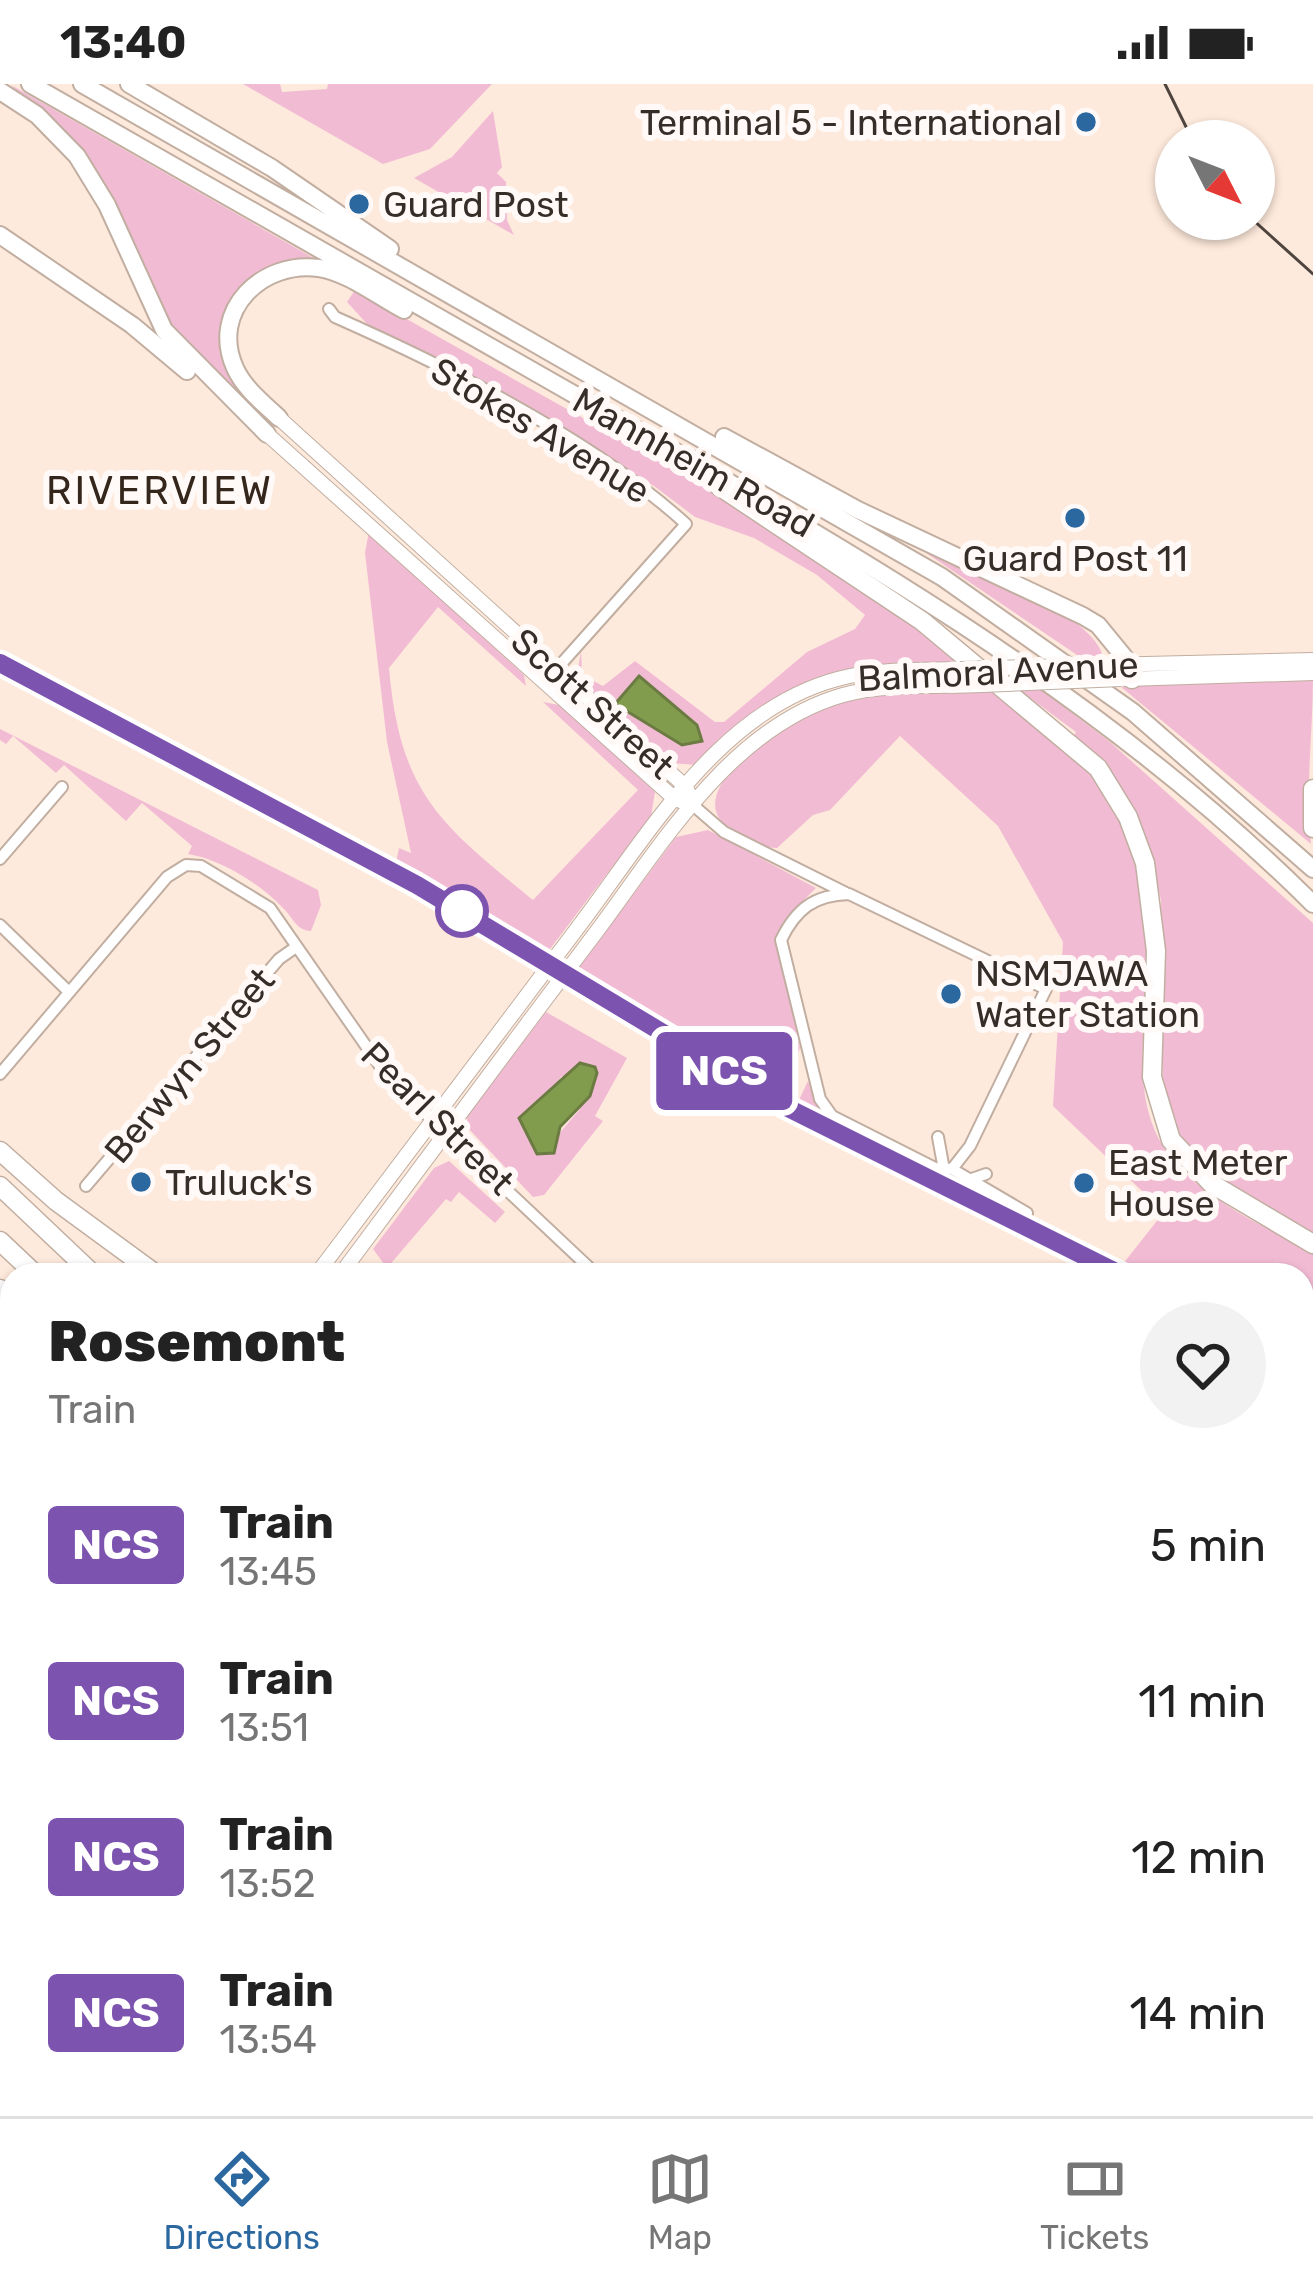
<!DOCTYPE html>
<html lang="en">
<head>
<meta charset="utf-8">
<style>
	body { margin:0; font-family:Rubik,sans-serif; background:#f2f2f2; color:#222; height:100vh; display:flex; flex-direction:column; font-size:45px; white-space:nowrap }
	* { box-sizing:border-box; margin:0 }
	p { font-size:39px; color:#767676 }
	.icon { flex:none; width:66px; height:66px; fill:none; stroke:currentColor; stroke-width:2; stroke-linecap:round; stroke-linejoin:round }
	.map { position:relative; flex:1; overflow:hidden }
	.panel { position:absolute; left:0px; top:1179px; width:1314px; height:855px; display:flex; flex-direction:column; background:#fff; border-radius:36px 36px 0 0; box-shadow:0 3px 9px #0004 }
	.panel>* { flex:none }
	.badge { padding:0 24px; border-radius:9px; font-size:42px; line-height:78px }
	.needle { width:78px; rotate:132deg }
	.controls { position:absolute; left:1155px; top:36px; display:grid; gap:24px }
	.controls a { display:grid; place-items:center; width:120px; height:120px; border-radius:50%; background:#fff; box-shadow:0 3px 9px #0004; font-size:60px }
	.map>.badge { position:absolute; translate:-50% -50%; box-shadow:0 0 0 6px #fff }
	.round { display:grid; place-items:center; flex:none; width:126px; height:126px; border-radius:63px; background:#f2f2f2 }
	.headline { display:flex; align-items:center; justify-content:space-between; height:204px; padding:0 48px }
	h1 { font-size:57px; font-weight:800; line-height:90px }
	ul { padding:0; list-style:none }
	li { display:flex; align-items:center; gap:36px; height:156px; padding:0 48px }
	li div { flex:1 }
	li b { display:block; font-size:45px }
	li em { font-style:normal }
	li .badge { min-width:132px; font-weight:700; text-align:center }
	.status { display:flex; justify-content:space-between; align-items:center; height:84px; padding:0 60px; background:#fff; direction:ltr }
	.status svg { height:33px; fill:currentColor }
	.dock { display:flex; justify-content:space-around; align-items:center; height:168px; border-top:3px solid #e0e0e0; background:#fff; font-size:33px; color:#767676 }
	.dock a { display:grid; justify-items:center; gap:6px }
	.dock .active { color:#2c68a0 }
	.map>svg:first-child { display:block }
	.green { fill:#f2bbd4; fill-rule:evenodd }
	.water { fill:#829c4d; stroke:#6b7b42; stroke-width:3 }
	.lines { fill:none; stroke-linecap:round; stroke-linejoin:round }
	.street-casing { stroke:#c1aea1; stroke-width:14 }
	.secondary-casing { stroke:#c1aea1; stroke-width:16 }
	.primary-casing { stroke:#c1aea1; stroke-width:20 }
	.highway-casing { stroke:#c1aea1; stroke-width:21 }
	.street { stroke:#fff; stroke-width:10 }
	.secondary { stroke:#fff; stroke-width:14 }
	.primary { stroke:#fff; stroke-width:16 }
	.highway { stroke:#fff; stroke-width:18 }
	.tram { stroke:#4e453e; stroke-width:3 }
	.rail-casing { stroke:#4e453e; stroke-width:8 }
	.rail { stroke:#fffaf8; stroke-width:3; stroke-dasharray:9; stroke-linecap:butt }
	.secondary-bridge-casing { stroke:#c1aea1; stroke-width:16; stroke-linecap:butt }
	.secondary-bridge { stroke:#fff; stroke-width:14 }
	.line-casing { stroke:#fff; stroke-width:27 }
	.line { stroke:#7c53af; stroke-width:18 }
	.poi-dot { fill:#2c68a0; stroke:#fffaf8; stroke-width:4.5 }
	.stop-dot { fill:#fff; stroke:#7c53af; stroke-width:6 }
	.labels { text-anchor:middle; stroke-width:12; stroke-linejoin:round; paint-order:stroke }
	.poi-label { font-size:36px; fill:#352d28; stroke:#fffaf8; text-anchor:start }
	.street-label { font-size:36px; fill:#352d28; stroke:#fffaf8 }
	.neighbourhood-label { font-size:39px; letter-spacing:3px; fill:#34261b; stroke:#fffaf8 }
</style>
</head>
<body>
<div class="status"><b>13:40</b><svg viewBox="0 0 49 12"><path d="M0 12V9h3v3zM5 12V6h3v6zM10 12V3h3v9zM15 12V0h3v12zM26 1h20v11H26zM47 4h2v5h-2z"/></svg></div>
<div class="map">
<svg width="1313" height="2032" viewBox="0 0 1313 2032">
	<rect width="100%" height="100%" fill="#feeadc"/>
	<!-- green -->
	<path class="green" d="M 243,0 L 280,0 L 282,8 L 327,5 L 328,0 L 492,0 L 430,65 L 383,80 Z
		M 11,1 L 317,176 C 240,187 250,197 225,268 L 265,335 L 166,241 L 100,96 Z
		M 493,27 L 502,83 L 497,89 L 506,98 L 507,136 L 514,151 L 414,94 L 452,73 Z
		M 355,206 L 729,416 L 966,578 C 839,584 790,586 697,681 L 670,679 L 582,599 L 577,591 L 581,567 L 582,591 L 603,602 L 635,577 L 715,638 L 724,638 L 807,568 L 855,545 L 865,531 L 817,491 L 754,454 L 695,433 L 654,402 L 368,241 L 347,218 Z
		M 369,447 L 524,591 L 526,602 L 438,523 L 389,584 C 400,710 440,740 533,816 L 638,706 L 543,618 L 564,622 L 655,708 L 651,732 L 547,869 L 395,783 L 399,764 L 411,769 L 387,658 L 365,469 Z
		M 907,456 C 954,478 1089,524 1103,572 L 1083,575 Z
		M 1313,593 C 1313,649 1305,705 1311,760 L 1121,603 Z
		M 1018,605 L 1040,605 L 1110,658 L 1313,839 L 1313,1151 L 1208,1089 L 1179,1056 L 1163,1017 L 1161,816 L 1145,751 L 1122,704 L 1073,653 L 1076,648 Z
		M 1000,606 C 1042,644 1093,681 1118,732 C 1139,774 1149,829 1148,875 C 1147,939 1127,1017 1170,1072 C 1207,1119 1263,1140 1313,1170 L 1313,1280 L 1302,1275 L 1302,1191 L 1142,1191 L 1122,1181 L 1164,1128 L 1053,1022 L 1063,858 L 998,742 L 900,652 L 830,726 L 813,731 L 777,764 C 762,764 747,755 734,747 C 674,714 773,645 806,631 C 866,605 935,609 1000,606 Z
		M 0,645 L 318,806 L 321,821 L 311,847 C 296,846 294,835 283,824 C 261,800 220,775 188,770 L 192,762 L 142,719 L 126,737 L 64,681 L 56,689 L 13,652 L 6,660 L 0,656 Z
		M 708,746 L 816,804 L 792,828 L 777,857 L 800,964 L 784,1000 L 794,1007 L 792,1013 L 799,1016 L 808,997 L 815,1015 L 837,1038 L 1019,1134 L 797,1023 L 576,887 L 676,753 Z
		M 546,928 L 627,974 L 595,1032 L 603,1037 L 544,1111 L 533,1113 L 467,1043 L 467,1032 ZM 562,992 L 580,1025 L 557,1052 L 523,1029 L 538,1022 Z
		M 449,1077 L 505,1128 L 495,1139 L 459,1108 L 451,1118 L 446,1115 L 387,1184 L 373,1165 L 434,1084 Z
		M 1302,1302 L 1313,1308 L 1313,1433 L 1302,1459 Z"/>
	<!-- water -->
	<path class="water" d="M 639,592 L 697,641 L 702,657 L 682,661 L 615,620 Z
		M 580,979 L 595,983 L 597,989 L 590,1012 L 560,1043 L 554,1069 L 537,1070 L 519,1034 Z"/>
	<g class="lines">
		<!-- street casing -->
		<g class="street-casing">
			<path id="street" d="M 329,225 L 335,233 C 448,283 595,357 686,440 L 545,598
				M 694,722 L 724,748 L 846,809
				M 0,775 L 62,703
				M 849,810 L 1046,905 L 970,1062 L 952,1085 L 935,1084 L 832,1032 L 820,1015 L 781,856 C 796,825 814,811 849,810 Z
				M 0,841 L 69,908
				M 0,990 L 167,793 L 186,781 L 201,782 L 270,824 L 389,995 L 597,1191
				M 938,1053 L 944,1086
				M 952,1085 L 1027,1129
				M 966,1097 L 986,1090
				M 86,1102 L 279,875 L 296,863
				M 0,1527 L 12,1531
				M 0,1545 L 12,1549
				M 6,2032 L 15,2022
				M 388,2032 L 396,2022"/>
		</g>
		<!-- secondary casing -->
		<g class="secondary-casing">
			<path id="secondary" d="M 279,334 L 686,703 L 694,722
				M 267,350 L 675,715 L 694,722
				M 1103,581 L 1313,576
				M 1126,595 L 1313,589
				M 579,842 C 651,747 724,618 850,592 C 886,585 924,586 960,585
				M 594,851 C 661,762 730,643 843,611 C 887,599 937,603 982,601
				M 316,1191 L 515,927
				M 340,1191 L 530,936
				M 0,1600 L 12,1585
				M 0,1636 L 12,1621"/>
		</g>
		<!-- primary casing -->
		<g class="primary-casing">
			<path id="primary" d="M 30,0 C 211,104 392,208 575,311 C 838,459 1097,605 1313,820
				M 82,0 L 942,493 L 1133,628 L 1313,785
				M 129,0 L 272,84 L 390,165
				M 0,7 L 37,31 L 77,72 L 107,121 L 164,246 L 267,350
				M 0,151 L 132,241 L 187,287
				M 279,334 C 263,319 244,304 235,284 C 209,226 263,176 319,184 C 347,188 379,213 404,226
				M 724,353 L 858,426 L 1083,532 L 1098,541 L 1130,580"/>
		</g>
		<!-- highway casing -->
		<g class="highway-casing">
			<path id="highway" d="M 693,376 L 719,402 L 922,537 L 1098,684 L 1128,733 L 1145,779 L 1156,867 L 1152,993 L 1171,1056 L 1212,1100 L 1313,1160
				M 1130,580 L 1132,595
				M 1313,705 L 1313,744
				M 0,1067 L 56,1117 L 157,1191
				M 0,1102 L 94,1191
				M 0,1157 L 36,1191
				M 0,1205 L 12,1216
				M 1302,1503 L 1313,1473
				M 1302,1706 L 1313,1658
				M 1302,1885 L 1313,1845
				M 741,2022 L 747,2032
				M 763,2022 L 770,2032
				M 830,2022 L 853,2032
				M 1054,2022 L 1062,2032
				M 1083,2022 L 1089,2032
				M 1117,2022 L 1123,2032
				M 901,2032 L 924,2022
				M 942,2032 L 951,2022
				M 1170,2032 L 1177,2022
				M 1276,2032 L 1276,2022"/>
		</g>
		<!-- street -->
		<use href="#street" class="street"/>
		<!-- secondary -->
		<use href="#secondary" class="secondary"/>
		<!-- primary -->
		<use href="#primary" class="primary"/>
		<!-- highway -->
		<use href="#highway" class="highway"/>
		<!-- tram -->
		<path class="tram" d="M 1165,0 L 1193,57
			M 1252,135 L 1313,190"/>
		<!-- rail casing -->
		<g class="rail-casing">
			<path id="rail" d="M 0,579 L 417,801 L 786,1023 L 1122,1191
				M 1302,1280 L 1313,1285
				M 1302,1572 L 1313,1545
				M 964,2032 L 972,2022
				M 1042,2032 L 1048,2022"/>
		</g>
		<!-- rail -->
		<use href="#rail" class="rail"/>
		<!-- secondary-bridge casing -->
		<g class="secondary-bridge-casing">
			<path id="secondary-bridge" d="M 960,585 L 1103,581
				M 982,601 L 1121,595
				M 515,927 L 579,842
				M 530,936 L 594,851"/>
		</g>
		<!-- secondary-bridge -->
		<use href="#secondary-bridge" class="secondary-bridge"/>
	</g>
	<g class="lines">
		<!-- line casing -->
		<g class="line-casing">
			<path id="line" d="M 0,579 L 417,801 L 786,1023 L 1122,1191"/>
		</g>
		<!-- line -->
		<use href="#line" class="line"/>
	</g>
	<!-- markers -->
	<g class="poi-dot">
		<circle cx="1086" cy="38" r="12"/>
		<circle cx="359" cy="120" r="12"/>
		<circle cx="1075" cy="434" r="12"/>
		<circle cx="951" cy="910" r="12"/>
		<circle cx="141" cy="1098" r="12"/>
		<circle cx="1084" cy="1099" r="12"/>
	</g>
	<circle class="stop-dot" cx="462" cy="827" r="24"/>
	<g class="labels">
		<!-- poi labels -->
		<g class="poi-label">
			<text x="1062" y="51" text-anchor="end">Terminal 5 - International</text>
			<text x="383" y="133">Guard Post</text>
			<text x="1075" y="487" text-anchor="middle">Guard Post 11</text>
			<text x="975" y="902">NSMJAWA<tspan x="975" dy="41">Water Station</tspan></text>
			<text x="1108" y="1091">East Meter<tspan x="1108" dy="41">House</tspan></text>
			<text x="165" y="1111">Truluck's</text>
		</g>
		<!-- street labels -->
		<g class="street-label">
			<text transform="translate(541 346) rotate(31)" y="13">Stokes Avenue</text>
			<text transform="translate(694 378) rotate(29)" y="13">Mannheim Road</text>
			<text transform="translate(998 587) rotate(-3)" y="13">Balmoral Avenue</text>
			<text transform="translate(593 619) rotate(42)" y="13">Scott Street</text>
			<text transform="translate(189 981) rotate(-50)" y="13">Berwyn Street</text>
			<text transform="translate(438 1034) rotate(45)" y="13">Pearl Street</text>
		</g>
		<!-- neighbourhood labels -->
		<g class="neighbourhood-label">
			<text x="160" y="420">RIVERVIEW</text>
		</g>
	</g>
</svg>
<div class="controls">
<a><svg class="needle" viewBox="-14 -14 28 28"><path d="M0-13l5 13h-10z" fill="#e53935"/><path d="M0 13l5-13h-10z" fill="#767676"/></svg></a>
</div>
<b class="badge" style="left:724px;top:987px;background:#7c53af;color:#fff">NCS</b>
<section class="panel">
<div class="headline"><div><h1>Rosemont</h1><p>Train</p></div><a class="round"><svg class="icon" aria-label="heart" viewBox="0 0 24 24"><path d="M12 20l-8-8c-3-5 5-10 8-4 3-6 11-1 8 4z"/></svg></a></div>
<ul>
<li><span class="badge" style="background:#7c53af;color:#fff">NCS</span><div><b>Train</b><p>13:45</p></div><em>5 min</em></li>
<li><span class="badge" style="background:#7c53af;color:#fff">NCS</span><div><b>Train</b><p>13:51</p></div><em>11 min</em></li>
<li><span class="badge" style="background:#7c53af;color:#fff">NCS</span><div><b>Train</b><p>13:52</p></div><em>12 min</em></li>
<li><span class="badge" style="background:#7c53af;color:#fff">NCS</span><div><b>Train</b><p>13:54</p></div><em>14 min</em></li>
</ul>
</section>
</div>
<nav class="dock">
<a class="active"><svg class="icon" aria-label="directions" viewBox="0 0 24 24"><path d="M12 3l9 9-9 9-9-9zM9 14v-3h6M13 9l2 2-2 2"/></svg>Directions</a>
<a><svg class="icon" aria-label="map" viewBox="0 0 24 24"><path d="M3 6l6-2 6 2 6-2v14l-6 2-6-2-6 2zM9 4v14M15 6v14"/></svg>Map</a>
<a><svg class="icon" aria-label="tickets" viewBox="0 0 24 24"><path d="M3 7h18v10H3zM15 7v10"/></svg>Tickets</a>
</nav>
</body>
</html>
